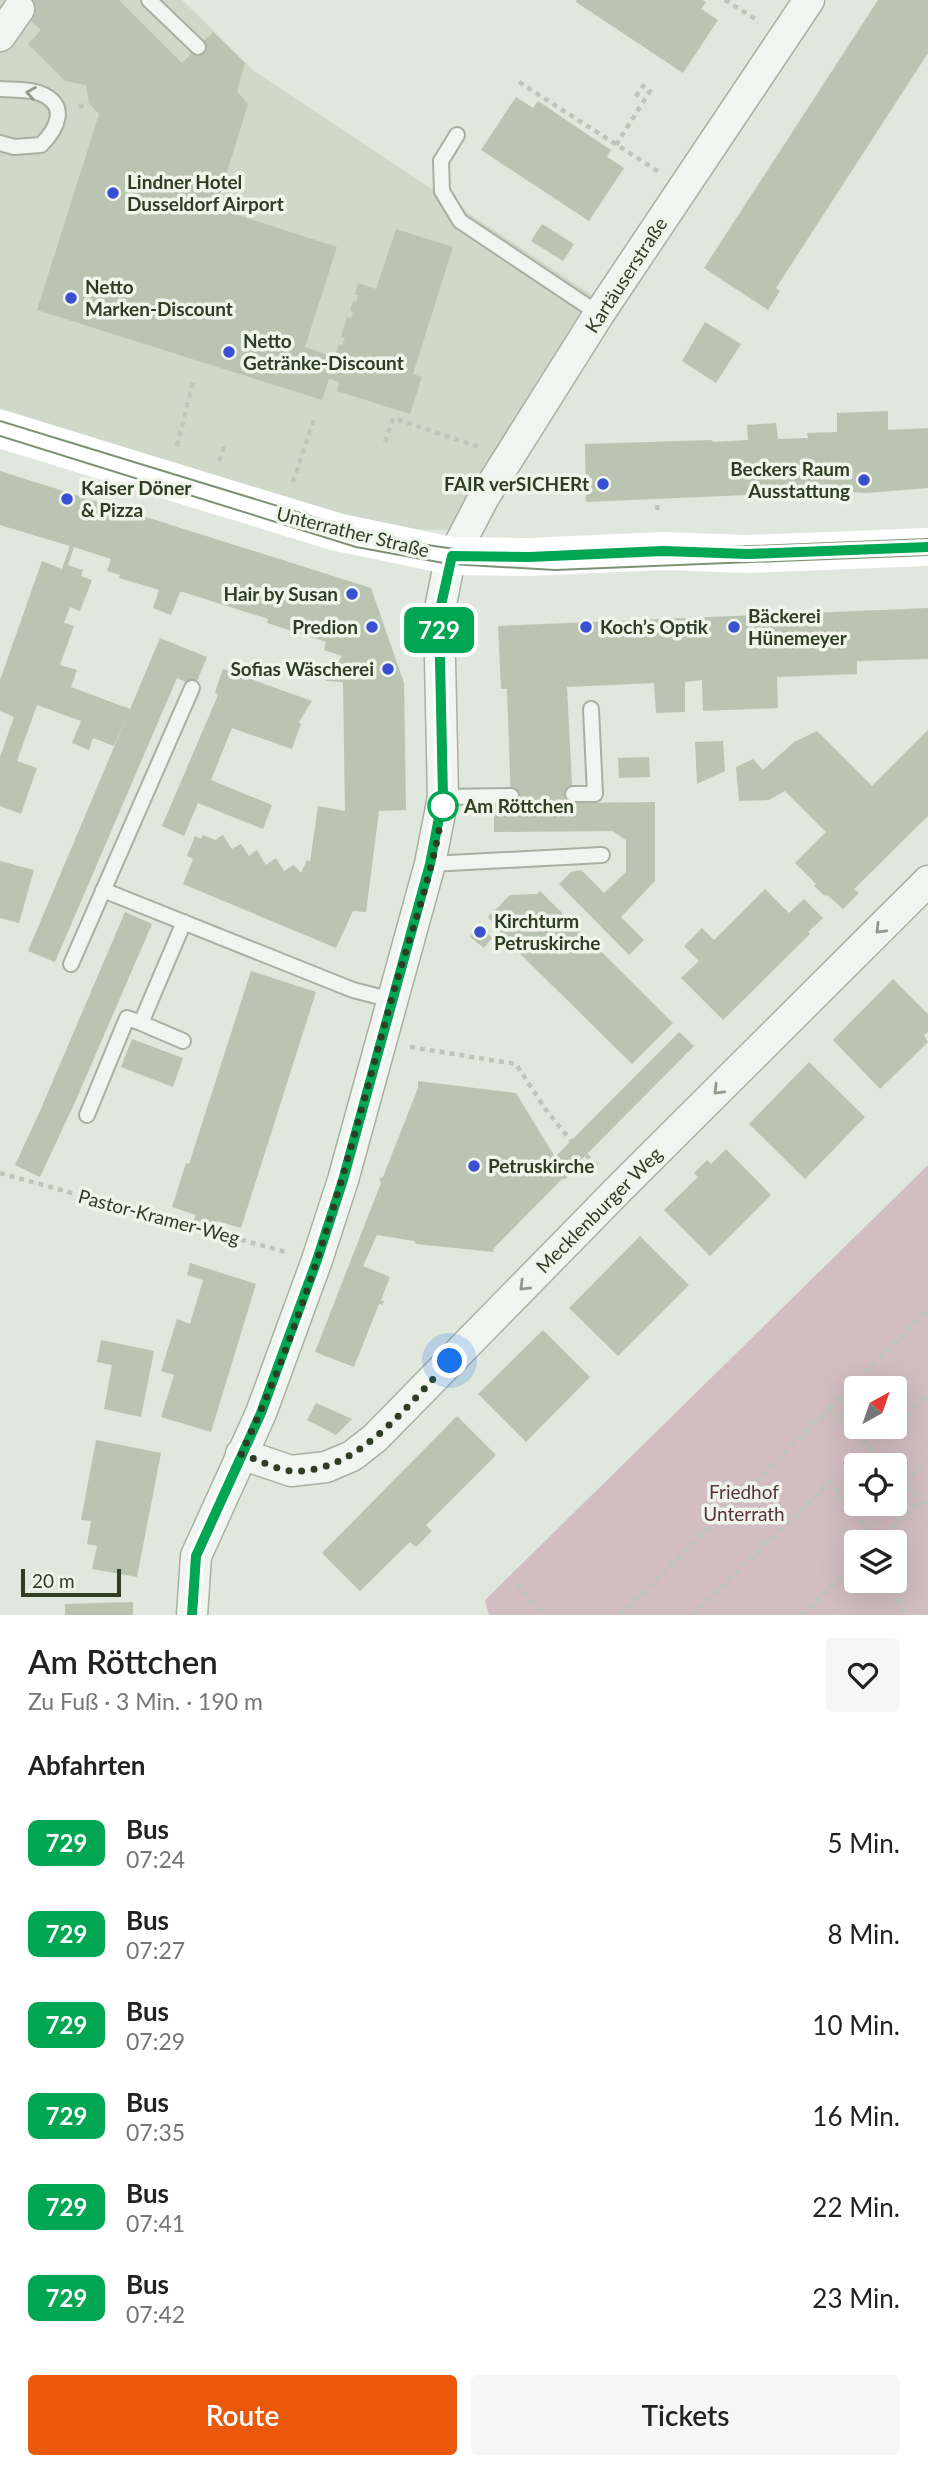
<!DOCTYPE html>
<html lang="de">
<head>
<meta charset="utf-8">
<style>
	body { margin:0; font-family:Lato,sans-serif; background:#f6f6f6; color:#222; height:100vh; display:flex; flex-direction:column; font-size:26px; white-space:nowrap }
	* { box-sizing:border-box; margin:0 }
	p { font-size:23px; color:#767676 }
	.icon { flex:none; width:38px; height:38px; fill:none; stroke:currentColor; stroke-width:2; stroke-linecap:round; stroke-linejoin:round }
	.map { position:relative; height:1615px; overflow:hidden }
	.side { display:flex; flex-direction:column; background:#fff; flex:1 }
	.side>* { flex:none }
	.badge { padding:0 14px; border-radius:10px; font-size:24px; line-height:46px }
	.needle { width:46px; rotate:40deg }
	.tools { position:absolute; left:844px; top:1376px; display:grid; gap:14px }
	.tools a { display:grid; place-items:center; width:63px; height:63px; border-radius:7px; background:#fff; box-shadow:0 7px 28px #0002; font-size:35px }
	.scale { position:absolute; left:21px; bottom:18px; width:100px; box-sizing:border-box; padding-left:7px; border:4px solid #2e3e25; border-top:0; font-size:19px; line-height:24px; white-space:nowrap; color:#2e3e25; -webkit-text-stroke:5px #eff5eb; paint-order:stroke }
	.you { position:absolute; width:35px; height:35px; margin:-18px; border:5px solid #fff; border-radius:50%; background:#1a73e8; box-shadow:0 0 0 10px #1a73e833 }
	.map>.badge { position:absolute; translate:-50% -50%; box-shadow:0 0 0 4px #fff }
	h2 { padding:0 28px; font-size:26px; line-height:63px }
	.round { display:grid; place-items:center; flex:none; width:74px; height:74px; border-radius:7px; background:#f6f6f6 }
	.headline { display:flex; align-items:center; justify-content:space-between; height:119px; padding:0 28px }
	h1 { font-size:33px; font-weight:600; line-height:52px }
	.action { display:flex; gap:14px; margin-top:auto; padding:14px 28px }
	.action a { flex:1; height:80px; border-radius:7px; background:#ea580c; color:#fff; font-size:28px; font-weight:600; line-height:80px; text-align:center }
	.action a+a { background:#f6f6f6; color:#222 }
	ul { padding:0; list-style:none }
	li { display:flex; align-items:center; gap:21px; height:91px; padding:0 28px }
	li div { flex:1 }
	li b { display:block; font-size:26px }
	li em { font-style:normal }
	li .badge { min-width:77px; font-weight:700; text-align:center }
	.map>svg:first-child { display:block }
	.built { fill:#cfd9ca }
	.green { fill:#d1bdc2; fill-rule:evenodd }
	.building { fill:#b9c4b3 }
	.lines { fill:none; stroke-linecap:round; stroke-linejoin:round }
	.lane-casing { stroke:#a7b1a1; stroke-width:18 }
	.street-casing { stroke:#a7b1a1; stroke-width:33 }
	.path { stroke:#bec5ba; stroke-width:4.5; stroke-dasharray:5 5; stroke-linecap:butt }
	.lane { stroke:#f1f5ef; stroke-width:14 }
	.street { stroke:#f1f5ef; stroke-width:30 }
	.secondary { stroke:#fff; stroke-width:38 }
	.tram { stroke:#7f9175; stroke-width:2 }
	.oneway { stroke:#909a8a }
	.line-casing { stroke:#fff; stroke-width:16 }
	.line { stroke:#00a651; stroke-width:10 }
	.walk { stroke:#2e3e25; stroke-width:7; stroke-dasharray:0 12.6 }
	.poi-dot { fill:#3a50d3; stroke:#eff5eb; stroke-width:2.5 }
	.stop-dot { fill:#fff; stroke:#00a651; stroke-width:3.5 }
	.labels { text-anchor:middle; stroke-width:7; stroke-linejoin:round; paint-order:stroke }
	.poi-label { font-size:19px; font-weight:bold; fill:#2e3e25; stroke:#eff5eb; text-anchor:start }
	.street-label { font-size:19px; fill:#2e3e25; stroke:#eff5eb }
	.stop-label { font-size:19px; font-weight:bold; fill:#2e3e25; stroke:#eff5eb; text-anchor:start }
	.park-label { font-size:19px; fill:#5a3239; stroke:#eff5eb }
</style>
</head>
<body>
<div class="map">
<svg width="928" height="1615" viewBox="0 0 928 1615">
	<rect width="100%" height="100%" fill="#e0e7dc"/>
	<!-- built -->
	<path class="built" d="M 0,0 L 182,0 L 254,71 L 598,299 L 460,530 L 382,529 L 0,408 Z"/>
	<!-- green -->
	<path class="green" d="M 928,1165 L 928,1615 L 489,1615 L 485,1600 ZM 856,1388 L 894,1388 L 894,1426 L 856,1426 ZM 856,1465 L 894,1465 L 894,1503 L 856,1503 ZM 856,1542 L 894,1542 L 894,1580 L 856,1580 Z"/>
	<!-- building -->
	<path class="building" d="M 10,0 L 119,0 L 182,63 L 213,32 L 245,63 L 237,91 L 248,104 L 216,208 L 337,247 L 305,347 L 334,357 L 339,344 L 342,345 L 345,338 L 341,337 L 347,317 L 351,318 L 353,312 L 350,310 L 353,301 L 356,302 L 358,295 L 355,295 L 358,283 L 376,289 L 396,229 L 453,247 L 413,374 L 422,377 L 410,414 L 337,391 L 339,382 L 329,379 L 322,400 L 37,310 L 99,114 L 89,103 L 86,85 L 65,81 L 28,44 L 41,30 Z
		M 577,0 L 702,0 L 706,2 L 701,9 L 718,20 L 683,73 L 576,2 Z
		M 878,0 L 928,0 L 928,53 L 776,288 L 780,291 L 768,310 L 704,268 Z
		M 516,97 L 533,108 L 538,101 L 593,138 L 611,150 L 607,157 L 624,168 L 589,221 L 481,150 Z
		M 542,224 L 574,244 L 563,261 L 531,241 Z
		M 705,322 L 741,344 L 716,383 L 682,361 Z
		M 888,411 L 888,430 L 928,428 L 928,488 L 866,493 L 840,491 L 586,502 L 585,444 L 712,440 L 713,442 L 748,440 L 747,425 L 776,423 L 778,439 L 808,438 L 807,433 L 837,432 L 837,413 Z
		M 0,471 L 371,588 L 404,683 L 406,810 L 379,811 L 366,912 L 353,911 L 336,948 L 183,884 L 193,859 L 187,856 L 195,836 L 201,839 L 203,835 L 215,840 L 223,835 L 232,849 L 241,844 L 249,856 L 257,850 L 266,865 L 276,858 L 284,871 L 294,865 L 301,873 L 307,860 L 310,862 L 318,806 L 345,811 L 343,682 L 326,681 L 342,656 L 324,650 L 326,642 L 267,623 L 268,619 L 183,592 L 180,592 L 171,615 L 153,608 L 159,590 L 119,578 L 120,575 L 107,571 L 111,559 L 74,547 L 68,565 L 83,570 L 81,576 L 92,580 L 80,611 L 70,607 L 64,623 L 74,626 L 60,665 L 77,670 L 71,687 L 130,709 L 114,746 L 93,738 L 89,750 L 72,743 L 81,721 L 37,705 L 17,761 L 37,768 L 21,814 L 0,806 L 0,757 L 14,717 L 0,711 L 0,680 L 42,561 L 62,569 L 70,546 L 0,525 Z
		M 928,608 L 928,659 L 857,661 L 857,674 L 777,677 L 778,708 L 703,711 L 702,680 L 685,682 L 685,712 L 656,713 L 654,683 L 567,687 L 573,803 L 655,802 L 655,881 L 621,917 L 644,940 L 629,955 L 559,884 L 571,872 L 581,870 L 604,893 L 626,872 L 626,840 L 612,831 L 494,832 L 494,804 L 511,803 L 507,689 L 501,689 L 498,626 Z
		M 160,638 L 207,657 L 195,686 L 177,678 L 55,962 L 28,951 Z
		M 223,669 L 312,701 L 299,722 L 301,724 L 292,749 L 232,728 L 211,780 L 272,805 L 263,829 L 198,803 L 184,836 L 162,826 L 218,695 L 215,692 Z
		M 928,730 L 928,816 L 854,889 L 859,893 L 843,909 L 827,895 L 825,896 L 814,886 L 816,884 L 795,863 L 826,832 L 785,791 L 769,800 L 739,801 L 736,767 L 753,759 L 763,770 L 794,742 L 817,731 L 872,786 Z
		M 723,741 L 725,771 L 697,784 L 695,742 Z
		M 649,757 L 650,777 L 619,778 L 618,758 Z
		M 0,861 L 34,870 L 19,923 L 0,918 Z
		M 765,889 L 789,913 L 804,899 L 823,918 L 808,932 L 810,934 L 723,1020 L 681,978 L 699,961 L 684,946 L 702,928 L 714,940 Z
		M 540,891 L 673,1023 L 632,1064 L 499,933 L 501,931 L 488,917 L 510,895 L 537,894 Z
		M 125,912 L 152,924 L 76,1100 L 40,1177 L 15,1165 L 40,1111 Z
		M 479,926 L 492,938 L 484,948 L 470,937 Z
		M 251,971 L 316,992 L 241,1228 L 217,1221 L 216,1226 L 194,1220 L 196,1215 L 172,1207 L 186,1163 L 189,1164 Z
		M 893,979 L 928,1014 L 928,1032 L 924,1035 L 928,1042 L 880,1089 L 833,1040 Z
		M 679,1032 L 694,1046 L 566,1175 L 567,1178 L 561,1180 L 493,1249 L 494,1252 L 416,1244 L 414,1241 L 377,1235 L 363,1266 L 390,1277 L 381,1300 L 384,1301 L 382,1305 L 379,1304 L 354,1367 L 315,1352 L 381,1183 L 379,1179 L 383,1177 L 418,1088 L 418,1081 L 516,1093 L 555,1157 Z
		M 132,1039 L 183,1058 L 173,1087 L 121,1067 Z
		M 809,1062 L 865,1117 L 805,1179 L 749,1124 Z
		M 726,1149 L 771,1195 L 710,1256 L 664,1210 L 698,1177 L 694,1173 L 707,1160 L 711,1164 Z
		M 640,1236 L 689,1285 L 618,1356 L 569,1308 Z
		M 190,1263 L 256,1284 L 211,1432 L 161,1417 L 174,1375 L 161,1371 L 177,1319 L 190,1324 L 203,1280 L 187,1275 Z
		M 543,1330 L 590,1377 L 526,1442 L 478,1394 Z
		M 101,1340 L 154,1351 L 141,1417 L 104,1409 L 112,1365 L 97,1362 Z
		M 316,1403 L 352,1419 L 336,1435 L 307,1420 Z
		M 457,1416 L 496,1455 L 426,1525 L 432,1531 L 416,1547 L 410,1542 L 360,1591 L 322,1553 Z
		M 96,1440 L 161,1453 L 137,1577 L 92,1569 L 97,1546 L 87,1544 L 91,1521 L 81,1520 Z
		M 133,1602 L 133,1615 L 65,1615 L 65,1604 Z"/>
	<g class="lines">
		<!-- lane casing -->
		<g class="lane-casing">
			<path id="lane" d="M 149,0 L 198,47
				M 0,89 C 12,90 28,89 39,93 C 70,104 57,129 41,145 L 14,147 L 0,143
				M 457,135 L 441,161 L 442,191 L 460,221 L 599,314
				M 573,794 L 595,794 L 591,709
				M 443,797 L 511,796
				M 430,864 L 602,855
				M 103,890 L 353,990 L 392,1000
				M 71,964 L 192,688
				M 183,1041 L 141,1023 L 184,922
				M 87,1115 L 127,1018 L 141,1023"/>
		</g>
		<!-- street casing -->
		<g class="street-casing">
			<path id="street" d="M 0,36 L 19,9
				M 241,1454 L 291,1471 L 326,1467 L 352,1456 L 375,1438 L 620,1188 L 928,881
				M 192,1615 L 196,1556 L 261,1413 L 317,1260 L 343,1180 L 430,864 L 443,797 L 439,614 L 449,564 L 484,497 L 599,314 L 809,0"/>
		</g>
		<!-- path -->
		<path class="path" d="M 725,0 L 757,20
			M 519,82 L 659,172
			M 79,107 L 89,103
			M 616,145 L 650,91 L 643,86 L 634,99
			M 385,442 L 393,418 L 479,447
			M 177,446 L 193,382
			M 219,461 L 225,444
			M 293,482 L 314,419
			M 657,505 L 658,515
			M 410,1047 L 516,1064 L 546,1110 L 571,1141
			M 586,1155 L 597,1166
			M 0,1173 L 286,1252
			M 830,1408 L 928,1309
			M 907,1415 L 928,1395
			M 894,1472 L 928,1507
			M 905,1483 L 928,1460
			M 878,1542 L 921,1500
			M 891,1580 L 904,1615
			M 517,1585 L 545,1615
			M 620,1615 L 830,1408 L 887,1465
			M 692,1615 L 830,1482 L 877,1542
			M 802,1615 L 856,1563"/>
		<!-- lane -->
		<use href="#lane" class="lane"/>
		<!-- street -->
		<use href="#street" class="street"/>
		<!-- secondary -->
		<path class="secondary" d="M 0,429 L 337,532 L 452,556 L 529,557 L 663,551 L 748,554 L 928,547"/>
		<!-- tram -->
		<path class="tram" d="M 0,421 L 356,530 L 407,542 L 455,549 L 553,554 L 928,539
			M 0,436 L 356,547 L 449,564 L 555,570 L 928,555"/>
	</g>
	<!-- one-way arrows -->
	<defs><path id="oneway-chevron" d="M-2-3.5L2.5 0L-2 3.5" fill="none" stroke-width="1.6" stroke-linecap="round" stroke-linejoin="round" transform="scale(1.75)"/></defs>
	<g class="oneway">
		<use href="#oneway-chevron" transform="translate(31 93) rotate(-171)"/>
		<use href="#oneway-chevron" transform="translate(880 929) rotate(135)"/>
		<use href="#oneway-chevron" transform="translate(718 1090) rotate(135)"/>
		<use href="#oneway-chevron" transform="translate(524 1286) rotate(135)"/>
	</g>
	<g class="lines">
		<!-- line casing -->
		<g class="line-casing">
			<path id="line" d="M 192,1615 L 196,1556 L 261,1413 L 317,1260 L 343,1180 L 430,864 L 443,797 L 439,614 L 452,556 L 529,557 L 663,551 L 748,554 L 928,547"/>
		</g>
		<!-- line -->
		<use href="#line" class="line"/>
		<!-- walk -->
		<path class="walk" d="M 443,806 C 434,872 409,937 391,1001 C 349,1155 310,1310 241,1454 C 257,1459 276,1470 292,1471 C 358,1474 408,1404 450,1361"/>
	</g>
	<!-- markers -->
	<g class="poi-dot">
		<circle cx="113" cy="193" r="7"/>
		<circle cx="71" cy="298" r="7"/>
		<circle cx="229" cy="352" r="7"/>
		<circle cx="864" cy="480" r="7"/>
		<circle cx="603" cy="484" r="7"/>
		<circle cx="67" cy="499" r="7"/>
		<circle cx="352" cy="594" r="7"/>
		<circle cx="372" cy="627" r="7"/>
		<circle cx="586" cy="627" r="7"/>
		<circle cx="734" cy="627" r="7"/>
		<circle cx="388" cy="669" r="7"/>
		<circle cx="480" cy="932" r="7"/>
		<circle cx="474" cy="1166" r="7"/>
	</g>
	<circle class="stop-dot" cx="443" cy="806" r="14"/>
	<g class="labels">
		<!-- poi labels -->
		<g class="poi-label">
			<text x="127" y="189">Lindner Hotel<tspan x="127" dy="22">Dusseldorf Airport</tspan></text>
			<text x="85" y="294">Netto<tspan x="85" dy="22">Marken-Discount</tspan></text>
			<text x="243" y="348">Netto<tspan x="243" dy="22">Getränke-Discount</tspan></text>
			<text x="850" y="476" text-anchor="end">Beckers Raum<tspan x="850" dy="22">Ausstattung</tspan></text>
			<text x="589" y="491" text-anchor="end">FAIR verSICHERt</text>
			<text x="81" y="495">Kaiser Döner<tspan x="81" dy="22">&amp; Pizza</tspan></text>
			<text x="338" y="601" text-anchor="end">Hair by Susan</text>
			<text x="748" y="623">Bäckerei<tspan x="748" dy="22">Hünemeyer</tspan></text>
			<text x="358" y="634" text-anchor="end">Predion</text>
			<text x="600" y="634">Koch’s Optik</text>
			<text x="374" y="676" text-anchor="end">Sofias Wäscherei</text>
			<text x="494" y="928">Kirchturm<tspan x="494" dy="22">Petruskirche</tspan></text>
			<text x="488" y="1173">Petruskirche</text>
		</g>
		<!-- street labels -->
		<g class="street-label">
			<text transform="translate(626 275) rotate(-57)" y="7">Kartäuserstraße</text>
			<text transform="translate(353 532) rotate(14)" y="7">Unterrather Straße</text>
			<text transform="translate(599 1210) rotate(-45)" y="7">Mecklenburger Weg</text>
			<text transform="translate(159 1217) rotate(15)" y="7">Pastor-Kramer-Weg</text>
		</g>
		<!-- stop labels -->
		<g class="stop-label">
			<text x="464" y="813">Am Röttchen</text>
		</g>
		<!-- park labels -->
		<g class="park-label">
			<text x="744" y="1499">Friedhof<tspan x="744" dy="22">Unterrath</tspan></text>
		</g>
	</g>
</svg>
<div class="tools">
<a><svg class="needle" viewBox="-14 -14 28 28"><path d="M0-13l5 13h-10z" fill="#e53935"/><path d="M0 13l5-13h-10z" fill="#767676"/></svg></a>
<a><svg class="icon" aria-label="locate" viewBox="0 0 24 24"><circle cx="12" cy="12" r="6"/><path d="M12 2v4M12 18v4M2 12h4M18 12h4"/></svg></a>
<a><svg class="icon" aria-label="layers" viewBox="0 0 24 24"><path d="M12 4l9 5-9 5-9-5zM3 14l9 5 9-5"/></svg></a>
</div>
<div class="scale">20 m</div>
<div class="you" style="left:450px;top:1361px"></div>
<b class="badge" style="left:439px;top:630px;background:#00a651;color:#fff">729</b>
</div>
<section class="side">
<div class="headline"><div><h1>Am Röttchen</h1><p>Zu Fuß · 3 Min. · 190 m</p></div><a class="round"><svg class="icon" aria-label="heart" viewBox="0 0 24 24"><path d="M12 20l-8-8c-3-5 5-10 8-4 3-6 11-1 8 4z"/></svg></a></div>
<h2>Abfahrten</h2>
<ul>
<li><span class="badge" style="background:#00a651;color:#fff">729</span><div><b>Bus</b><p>07:24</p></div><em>5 Min.</em></li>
<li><span class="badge" style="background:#00a651;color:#fff">729</span><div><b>Bus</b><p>07:27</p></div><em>8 Min.</em></li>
<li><span class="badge" style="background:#00a651;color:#fff">729</span><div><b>Bus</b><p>07:29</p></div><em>10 Min.</em></li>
<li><span class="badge" style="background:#00a651;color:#fff">729</span><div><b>Bus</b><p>07:35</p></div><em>16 Min.</em></li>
<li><span class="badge" style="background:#00a651;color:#fff">729</span><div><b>Bus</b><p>07:41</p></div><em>22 Min.</em></li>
<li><span class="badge" style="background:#00a651;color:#fff">729</span><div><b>Bus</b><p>07:42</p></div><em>23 Min.</em></li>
</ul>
<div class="action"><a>Route</a><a>Tickets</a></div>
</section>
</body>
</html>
